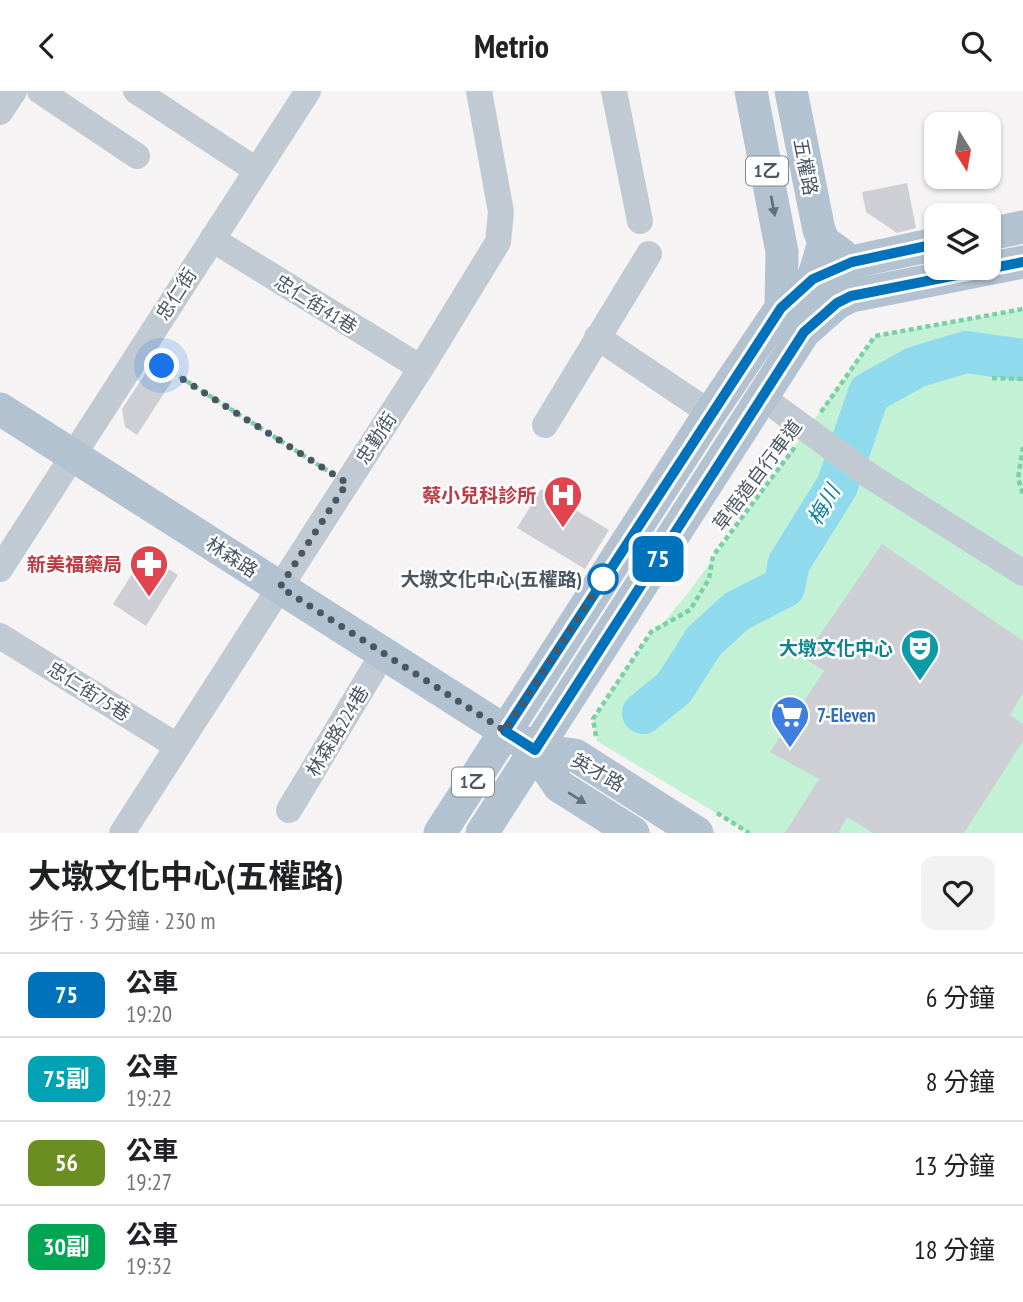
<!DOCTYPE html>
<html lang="zh-TW">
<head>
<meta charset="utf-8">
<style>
	body { margin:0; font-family:"PT Sans Narrow","Noto Sans TC",sans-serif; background:#f2f2f2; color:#202124; height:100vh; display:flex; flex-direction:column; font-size:26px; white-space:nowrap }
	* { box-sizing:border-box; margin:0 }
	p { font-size:23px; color:#757577 }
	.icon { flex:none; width:38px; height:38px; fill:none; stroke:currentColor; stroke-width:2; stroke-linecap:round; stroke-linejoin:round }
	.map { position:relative; height:742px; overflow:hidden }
	.panel { display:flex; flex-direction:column; background:#fff; flex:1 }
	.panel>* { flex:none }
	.badge { padding:0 14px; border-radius:10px; font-size:24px; line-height:46px }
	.needle { width:46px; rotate:169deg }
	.buttons { position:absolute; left:924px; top:21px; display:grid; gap:14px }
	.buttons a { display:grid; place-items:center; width:77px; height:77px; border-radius:14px; background:#fff; box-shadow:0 2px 5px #0004; font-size:35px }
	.you { position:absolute; width:35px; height:35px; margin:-18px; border:5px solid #fff; border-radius:50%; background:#1a73e8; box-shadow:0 0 0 10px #1a73e833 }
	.map>.badge { position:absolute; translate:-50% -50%; box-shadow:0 0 0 4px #fff }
	.round { display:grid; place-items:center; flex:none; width:74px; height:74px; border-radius:14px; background:#f2f2f2 }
	.summary { display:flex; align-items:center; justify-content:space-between; height:119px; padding:0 28px }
	h1 { font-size:33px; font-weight:700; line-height:52px }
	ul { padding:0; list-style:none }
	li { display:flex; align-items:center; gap:21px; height:84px; padding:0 28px; border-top:2px solid #e0e0e0 }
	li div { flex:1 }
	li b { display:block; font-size:26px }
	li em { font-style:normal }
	li .badge { min-width:77px; font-weight:700; text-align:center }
	header { display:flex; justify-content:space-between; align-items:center; height:91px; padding:0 28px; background:#fff; font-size:32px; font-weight:700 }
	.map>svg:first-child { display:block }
	.green { fill:#c3f1d5 }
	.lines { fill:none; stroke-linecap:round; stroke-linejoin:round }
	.river { stroke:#90daee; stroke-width:42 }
	.building { fill:#cdcfd5 }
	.path { stroke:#7ad0a6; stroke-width:4.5; stroke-dasharray:5 3.5; stroke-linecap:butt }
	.minor { stroke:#c1cad2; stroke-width:26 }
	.major { stroke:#b3c2d1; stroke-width:33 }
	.oneway { fill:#64717d }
	.line-casing { stroke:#fff; stroke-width:16 }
	.line { stroke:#0072bc; stroke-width:10 }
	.walk { stroke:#4a5661; stroke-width:7; stroke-dasharray:0 12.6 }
	.stop-dot { fill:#fff; stroke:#0072bc; stroke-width:3.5 }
	.labels { text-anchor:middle; stroke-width:5; stroke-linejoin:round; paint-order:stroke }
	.shield { fill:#fff; stroke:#808990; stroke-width:2 }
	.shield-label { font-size:18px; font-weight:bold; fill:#4a5661 }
	.street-label { font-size:19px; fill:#4a5661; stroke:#fff }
	.health-label { font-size:19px; font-weight:bold; fill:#be3a42; stroke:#fff; text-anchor:end }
	.stop-label { font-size:19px; font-weight:bold; fill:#4a5661; stroke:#fff; text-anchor:end }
	.culture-label { font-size:19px; font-weight:bold; fill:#0d838f; stroke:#fff; text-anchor:end }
	.shop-label { font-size:19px; font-weight:bold; fill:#366cbe; stroke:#fff; text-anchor:start }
	.water-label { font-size:21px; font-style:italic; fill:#0c7c9b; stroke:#fff }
</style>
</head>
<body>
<header><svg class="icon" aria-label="back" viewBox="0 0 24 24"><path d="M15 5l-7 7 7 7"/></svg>Metrio<svg class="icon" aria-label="search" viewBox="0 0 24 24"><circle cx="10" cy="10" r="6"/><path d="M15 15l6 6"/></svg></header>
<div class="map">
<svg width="1023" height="742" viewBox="0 0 1023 742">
	<rect width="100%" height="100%" fill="#f5f3f3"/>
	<!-- green -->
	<path class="green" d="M 1023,218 L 1023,742 L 749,742 L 597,650 L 593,628 L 651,541 L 664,531 L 688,502 L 875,245 Z"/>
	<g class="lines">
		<!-- river -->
		<path class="river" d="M 643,622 L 674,597 L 704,550 L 737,520 L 784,496 L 789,472 L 837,395 L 869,302 L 916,276 L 966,261 L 1023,269"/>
	</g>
	<!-- building -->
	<path class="building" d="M 907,92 L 916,137 L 897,142 L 866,121 L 862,101 Z
		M 149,277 L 172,290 L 137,344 L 125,336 L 122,318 Z
		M 541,398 L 609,439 L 585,478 L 517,437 Z
		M 882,453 L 1023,550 L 1023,602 L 1010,624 L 1023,633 L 1023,650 L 964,742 L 873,742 L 847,726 L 838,742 L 785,742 L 819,688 L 770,661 L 824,580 L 804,567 Z
		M 145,463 L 178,484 L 146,535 L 113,513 Z"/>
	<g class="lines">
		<!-- path -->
		<path class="path" d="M 158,272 L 328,380
			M 992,287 L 1023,288
			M 821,321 L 875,245 L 1023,218
			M 1023,356 L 1018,387 L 1023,403
			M 596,645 L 593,628 L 651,541 L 690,519 L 709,488 L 713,465 L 795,356
			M 717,722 L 749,742"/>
		<!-- minor -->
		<path class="minor" d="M 40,0 L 137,65
			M 136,0 L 256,79
			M 614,0 L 640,130
			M 0,21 L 14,0
			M 212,148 L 421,277
			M 597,246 L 710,322
			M 762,306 L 870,385 L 1023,482
			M 545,334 L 649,163
			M 0,478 L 308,0
			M 0,545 L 177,655
			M 289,719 L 384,561
			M 122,742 L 421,277 L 498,151 L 501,121 L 479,0"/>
		<!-- major -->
		<path class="major" d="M 751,0 L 782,161 L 781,217
			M 791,0 L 819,139 L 824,151 L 841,163
			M 989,143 L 1023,136
			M 804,241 L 837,212 L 851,205 L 1023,171
			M 0,318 L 535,659 L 559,695 L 633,742
			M 535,659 L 575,664 L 697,742
			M 440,742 L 710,322 L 781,217 L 813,188 L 852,171 L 936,153
			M 482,742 L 804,241 L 813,188 L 824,151"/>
	</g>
	<!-- one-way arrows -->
	<defs><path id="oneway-solid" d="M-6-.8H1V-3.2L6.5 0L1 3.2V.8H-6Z" transform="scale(1.75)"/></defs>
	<g class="oneway">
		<use href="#oneway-solid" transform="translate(773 115) rotate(79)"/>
		<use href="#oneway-solid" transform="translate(577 707) rotate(32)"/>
	</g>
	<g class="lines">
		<!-- line casing -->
		<g class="line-casing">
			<path id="line" d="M 936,153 L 852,171 L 813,188 L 781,217 L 505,640 L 535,659 L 804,241 L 837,212 L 851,205 L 1023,171"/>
		</g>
		<!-- line -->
		<use href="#line" class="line"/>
		<!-- walk -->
		<path class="walk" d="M 162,275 L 347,392 L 280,496 L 505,640 L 603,488"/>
	</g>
	<!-- icons -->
	<defs>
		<g id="hospital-pin" transform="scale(2.0125)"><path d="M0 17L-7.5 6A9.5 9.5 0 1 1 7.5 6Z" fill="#e0444e" stroke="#fff"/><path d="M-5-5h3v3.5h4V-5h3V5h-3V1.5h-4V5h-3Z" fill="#fff"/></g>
		<g id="pharmacy-pin" transform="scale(2.0125)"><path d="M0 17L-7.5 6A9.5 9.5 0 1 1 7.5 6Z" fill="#e0444e" stroke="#fff"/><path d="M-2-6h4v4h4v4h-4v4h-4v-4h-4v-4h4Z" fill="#fff"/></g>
		<g id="theatre-pin" transform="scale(2.0125)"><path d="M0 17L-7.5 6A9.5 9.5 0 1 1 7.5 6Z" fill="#0f9aa8" stroke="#fff"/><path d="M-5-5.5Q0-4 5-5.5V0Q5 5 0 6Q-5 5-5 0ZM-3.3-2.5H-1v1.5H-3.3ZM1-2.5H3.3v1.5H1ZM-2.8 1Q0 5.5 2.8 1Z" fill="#fff"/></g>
		<g id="supermarket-pin" transform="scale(2.0125)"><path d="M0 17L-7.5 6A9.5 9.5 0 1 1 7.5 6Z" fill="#3f7fe0" stroke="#fff"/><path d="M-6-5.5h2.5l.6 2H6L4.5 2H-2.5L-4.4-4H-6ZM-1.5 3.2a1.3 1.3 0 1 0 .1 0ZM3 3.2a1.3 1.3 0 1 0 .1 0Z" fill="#fff"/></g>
	</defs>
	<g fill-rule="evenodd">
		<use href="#hospital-pin" x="563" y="404"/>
		<use href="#pharmacy-pin" x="149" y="473"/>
		<use href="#theatre-pin" x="920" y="557"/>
		<use href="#supermarket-pin" x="790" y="624"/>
	</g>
	<!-- markers -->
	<circle class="stop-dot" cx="603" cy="488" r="14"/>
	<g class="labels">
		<!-- shield labels -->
		<g class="shield">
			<rect x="746" y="65.5" width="42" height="29" rx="5"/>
			<rect x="452" y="676.5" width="42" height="29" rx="5"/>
		</g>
		<g class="shield-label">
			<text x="767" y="86">1乙</text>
			<text x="473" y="697">1乙</text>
		</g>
		<!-- street labels -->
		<g class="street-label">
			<text transform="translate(806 76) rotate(79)" y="7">五權路</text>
			<text transform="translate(176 203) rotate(-57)" y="7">忠仁街</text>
			<text transform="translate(316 213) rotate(32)" y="7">忠仁街41巷</text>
			<text transform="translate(376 347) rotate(-57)" y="7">忠勤街</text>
			<text transform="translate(757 384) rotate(-53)" y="7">草悟道自行車道</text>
			<text transform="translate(232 466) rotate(33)" y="7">林森路</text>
			<text transform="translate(89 600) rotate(32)" y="7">忠仁街75巷</text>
			<text transform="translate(337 640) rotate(-59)" y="7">林森路224巷</text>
			<text transform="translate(598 681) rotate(29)" y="7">英才路</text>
		</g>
		<!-- health labels -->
		<g class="health-label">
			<text x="536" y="411">蔡小兒科診所</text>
			<text x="122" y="480">新美福藥局</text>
		</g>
		<!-- stop labels -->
		<g class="stop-label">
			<text x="582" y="495">大墩文化中心(五權路)</text>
		</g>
		<!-- culture labels -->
		<g class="culture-label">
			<text x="893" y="564">大墩文化中心</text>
		</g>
		<!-- shop labels -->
		<g class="shop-label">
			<text x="817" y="631">7-Eleven</text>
		</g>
		<!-- water labels -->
		<g class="water-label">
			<text transform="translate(824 414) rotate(-60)" y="7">梅川</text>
		</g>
	</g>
</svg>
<div class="buttons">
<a><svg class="needle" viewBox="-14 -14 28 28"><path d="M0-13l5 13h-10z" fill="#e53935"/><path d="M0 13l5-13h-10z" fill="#757577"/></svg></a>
<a><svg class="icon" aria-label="layers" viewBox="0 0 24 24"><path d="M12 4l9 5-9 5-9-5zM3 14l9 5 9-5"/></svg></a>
</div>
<div class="you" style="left:162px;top:275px"></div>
<b class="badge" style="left:658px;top:468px;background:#0072bc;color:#fff">75</b>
</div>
<section class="panel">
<div class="summary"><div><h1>大墩文化中心(五權路)</h1><p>步行 · 3 分鐘 · 230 m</p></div><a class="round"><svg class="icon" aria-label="heart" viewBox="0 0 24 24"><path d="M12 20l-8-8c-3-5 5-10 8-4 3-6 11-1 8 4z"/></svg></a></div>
<ul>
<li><span class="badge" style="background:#0072bc;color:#fff">75</span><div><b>公車</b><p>19:20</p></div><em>6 分鐘</em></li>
<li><span class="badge" style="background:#00a3b4;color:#fff">75副</span><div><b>公車</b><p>19:22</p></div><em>8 分鐘</em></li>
<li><span class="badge" style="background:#6b8e23;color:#fff">56</span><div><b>公車</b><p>19:27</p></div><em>13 分鐘</em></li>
<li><span class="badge" style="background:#00a651;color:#fff">30副</span><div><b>公車</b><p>19:32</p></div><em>18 分鐘</em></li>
</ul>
</section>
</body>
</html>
